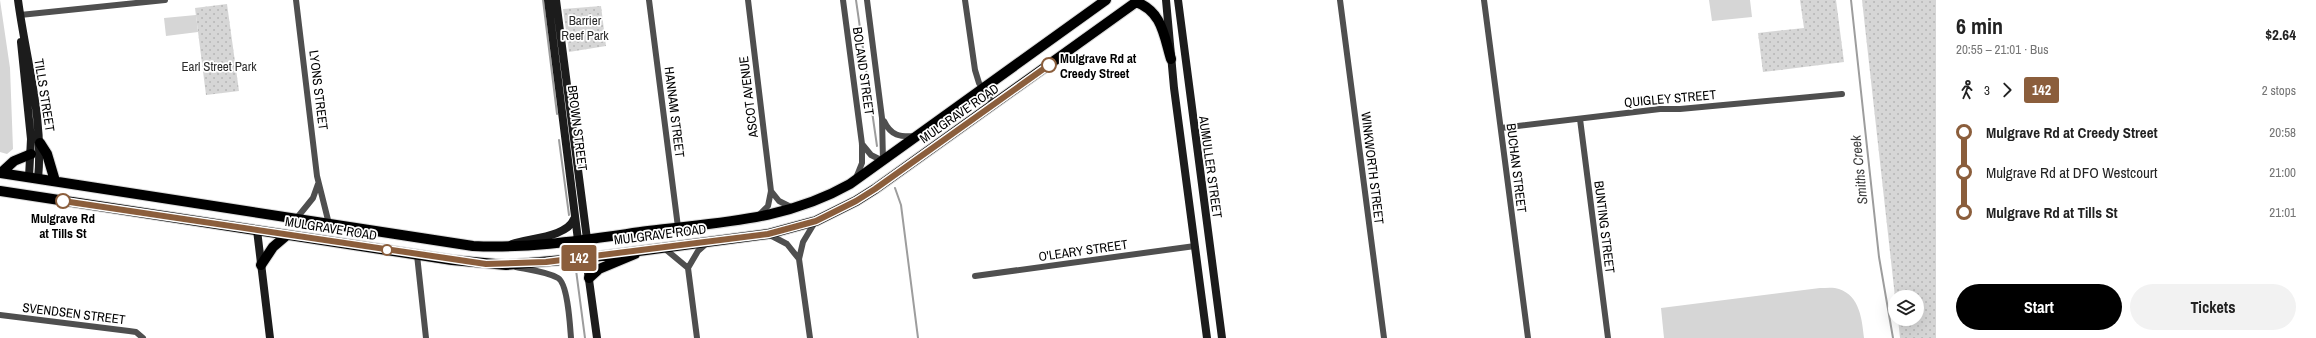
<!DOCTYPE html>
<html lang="en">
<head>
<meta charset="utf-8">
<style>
	body { margin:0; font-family:"Archivo Narrow",sans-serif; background:#f2f2f2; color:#222; height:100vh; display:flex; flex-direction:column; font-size:15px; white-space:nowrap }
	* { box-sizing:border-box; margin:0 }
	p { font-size:13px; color:#767676 }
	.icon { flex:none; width:22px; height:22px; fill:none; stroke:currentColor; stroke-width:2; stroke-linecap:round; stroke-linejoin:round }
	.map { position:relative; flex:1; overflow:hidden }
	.side { display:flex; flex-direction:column; background:#fff; width:380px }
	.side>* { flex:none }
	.badge { padding:0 8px; border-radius:3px; font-size:14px; line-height:26px }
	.buttons { position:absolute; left:1888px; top:290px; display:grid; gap:8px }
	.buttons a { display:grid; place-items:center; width:36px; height:36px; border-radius:50%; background:#fff; box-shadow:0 4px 16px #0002; font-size:20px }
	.map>.badge { position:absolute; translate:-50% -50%; box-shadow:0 0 0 2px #fff }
	.legs { display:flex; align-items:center; gap:6px; height:44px; padding:0 20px; font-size:13px }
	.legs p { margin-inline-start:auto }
	.headline { display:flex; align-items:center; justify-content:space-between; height:68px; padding:0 20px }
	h1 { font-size:22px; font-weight:700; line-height:30px }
	.cta { display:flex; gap:8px; margin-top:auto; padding:8px 20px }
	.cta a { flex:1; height:46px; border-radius:24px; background:#000; color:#fff; font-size:16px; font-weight:700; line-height:46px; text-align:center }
	.cta a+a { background:#f2f2f2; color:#222 }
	ul { padding:0 20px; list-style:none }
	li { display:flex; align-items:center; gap:14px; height:40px; font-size:15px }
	li i { display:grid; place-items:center; width:6px; height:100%; margin:0 5px; background:currentColor }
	li i::after { content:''; width:10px; height:10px; margin:-5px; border:3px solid; border-radius:50%; background:#fff }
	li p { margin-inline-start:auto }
	li:first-child i { background:linear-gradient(#0000 50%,currentColor 0) }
	li:last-child i { background:linear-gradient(currentColor 50%,#0000 0) }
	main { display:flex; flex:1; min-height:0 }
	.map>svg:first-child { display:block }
	.grass { fill:url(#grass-dots) }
	.pitch { fill:#d6d6d6 }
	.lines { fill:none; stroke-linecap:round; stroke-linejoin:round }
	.stream { stroke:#9d9d9d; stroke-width:2 }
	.primary-casing { stroke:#dbdbdb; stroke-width:12 }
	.street { stroke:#4f4f4f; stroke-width:6 }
	.secondary { stroke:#1c1c1c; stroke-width:8 }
	.primary { stroke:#000; stroke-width:10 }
	.line-1-casing { stroke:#fff; stroke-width:9 }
	.line-1 { stroke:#8b5e3c; stroke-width:6 }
	.stop-1-dot { fill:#fff; stroke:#8b5e3c; stroke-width:2 }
	.labels { text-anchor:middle; stroke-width:3.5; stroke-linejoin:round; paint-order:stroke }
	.park-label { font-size:13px; fill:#2d2d2d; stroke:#fff }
	.stop-label { font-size:13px; font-weight:bold; fill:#000; stroke:#fff; text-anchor:start }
	.street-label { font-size:13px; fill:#000; stroke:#fff }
	.water-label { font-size:14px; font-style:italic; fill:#3e3e3e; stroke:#fff }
</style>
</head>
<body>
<main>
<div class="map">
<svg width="1936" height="338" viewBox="0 0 1936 338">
	<defs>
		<pattern id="grass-dots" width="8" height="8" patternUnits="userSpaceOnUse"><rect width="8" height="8" fill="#d6d6d6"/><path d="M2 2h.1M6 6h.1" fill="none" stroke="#b6b6b6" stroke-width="1.8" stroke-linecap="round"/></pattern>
	</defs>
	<rect width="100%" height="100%" fill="#fff"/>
	<!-- grass -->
	<path class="grass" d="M 1800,0 L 1836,0 L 1844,62 L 1763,72 L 1758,33 L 1804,28 Z
		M 1862,0 L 1936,0 L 1936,338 L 1900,338 L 1898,319 L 1917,319 L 1917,297 L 1895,297 Z
		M 227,4 L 239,91 L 206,95 L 195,8 Z
		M 601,6 L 606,46 L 569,52 L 563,9 Z"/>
	<!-- pitch -->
	<path class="pitch" d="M 0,0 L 10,68 L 13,149 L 7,154 L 0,152 Z
		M 1709,0 L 1750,0 L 1752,17 L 1712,21 Z
		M 196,15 L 198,32 L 166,36 L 164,18 Z
		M 1820,288 C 1826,288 1834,287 1839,289 C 1860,296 1862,320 1864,338 L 1664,338 L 1661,308 Z"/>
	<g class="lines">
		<!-- stream -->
		<path class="stream" d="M 543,0 L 557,114
			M 856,0 L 877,146
			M 1851,0 L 1879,257 L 1893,338
			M 559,140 L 569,215
			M 895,188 L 901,205 L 918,338
			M 576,270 L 585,338"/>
		<!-- primary casing -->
		<g class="primary-casing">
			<path id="primary" d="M 1136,2 C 1162,11 1164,36 1171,59
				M 40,143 L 47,154 L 55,181
				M 0,173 L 473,246 C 531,249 590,239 648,231 C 719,222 785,221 850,184 L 1106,0
				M 1,173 L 14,161 L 31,154
				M 0,191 L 452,260 L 506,265 L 586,258 L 768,234 L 816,221 L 856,201 L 875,189 L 1139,0
				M 261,265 L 273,247 L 287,235
				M 589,278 L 599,269 L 635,254"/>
		</g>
		<!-- street -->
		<path class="street" d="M 296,0 L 317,176 L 329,224
			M 649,0 L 678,227
			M 748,0 L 771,191 L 768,206 L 759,215
			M 843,0 L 862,144 L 862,163 L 856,178
			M 965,0 L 975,70 L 979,83 L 994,105
			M 1340,0 L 1384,338
			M 1484,0 L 1528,338
			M 20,15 L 165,0
			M 1580,119 L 1608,338
			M 884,121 C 891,136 900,137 915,136
			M 1501,128 L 1660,109 L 1680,109 L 1842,94
			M 862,144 L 871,155 L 883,161 L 882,118 L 867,0
			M 771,191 L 779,201 L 793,208
			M 296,219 L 313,198 L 318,184
			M 768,234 L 787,244 L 799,259
			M 664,248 L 688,268 L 697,338
			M 417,255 L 426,338
			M 516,267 C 529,270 546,271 558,278 C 568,284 570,326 571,338
			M 688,268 L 698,251 L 707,243
			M 975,276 L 1195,246
			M 0,315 L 129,331 L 136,332 L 143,338
			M 810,338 L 799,259 L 803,242 L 815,222"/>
		<!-- secondary -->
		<path class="secondary" d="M 18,0 C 26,60 44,118 38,179
			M 548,0 L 578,240
			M 556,0 L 587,239
			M 1166,0 L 1174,88 L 1207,338
			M 1178,0 L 1222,338
			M 21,42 L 31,139 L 29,177
			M 257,230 L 270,338
			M 512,244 C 530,238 567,237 574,219
			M 586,258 L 597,338"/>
		<!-- primary -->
		<use href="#primary" class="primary"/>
	</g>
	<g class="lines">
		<!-- line-1 casing -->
		<g class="line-1-casing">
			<path id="line-1" d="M 63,201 L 486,264 L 546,262 L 768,234 L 816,221 L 856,201 L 875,189 L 1049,65"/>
		</g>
		<!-- line-1 -->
		<use href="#line-1" class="line-1"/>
	</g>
	<!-- markers -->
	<g class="stop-1-dot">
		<circle cx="1049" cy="65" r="7"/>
		<circle cx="63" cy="201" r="7"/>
		<circle cx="387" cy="250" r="5"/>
	</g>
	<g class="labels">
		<!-- park labels -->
		<g class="park-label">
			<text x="585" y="25">Barrier<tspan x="585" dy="15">Reef Park</tspan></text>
			<text x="219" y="71">Earl Street Park</text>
		</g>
		<!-- stop labels -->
		<g class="stop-label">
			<text x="1060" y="63">Mulgrave Rd at<tspan x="1060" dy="15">Creedy Street</tspan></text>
			<text x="63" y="223" text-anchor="middle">Mulgrave Rd<tspan x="63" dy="15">at Tills St</tspan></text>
		</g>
		<!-- street labels -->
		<g class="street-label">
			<text transform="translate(864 71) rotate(82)" y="5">BOLAND STREET</text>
			<text transform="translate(319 90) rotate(83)" y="5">LYONS STREET</text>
			<text transform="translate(45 95) rotate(81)" y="5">TILLS STREET</text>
			<text transform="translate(748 97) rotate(-97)" y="5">ASCOT AVENUE</text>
			<text transform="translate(1670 98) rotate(-5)" y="5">QUIGLEY STREET</text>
			<text transform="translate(675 112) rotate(83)" y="5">HANNAM STREET</text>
			<text transform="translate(959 113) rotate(-35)" y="5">MULGRAVE ROAD</text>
			<text transform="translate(578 128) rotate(83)" y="5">BROWN STREET</text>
			<text transform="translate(1211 167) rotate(82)" y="5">AUMULLER STREET</text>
			<text transform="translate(1373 168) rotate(83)" y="5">WINKWORTH STREET</text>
			<text transform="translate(1517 168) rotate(83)" y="5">BUCHAN STREET</text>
			<text transform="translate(1605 227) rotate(83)" y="5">BUNTING STREET</text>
			<text transform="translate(331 228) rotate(9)" y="5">MULGRAVE ROAD</text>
			<text transform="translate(660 234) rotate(-7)" y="5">MULGRAVE ROAD</text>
			<text transform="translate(1083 250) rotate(-8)" y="5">O'LEARY STREET</text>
			<text transform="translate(74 313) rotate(7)" y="5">SVENDSEN STREET</text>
		</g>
		<!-- water labels -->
		<g class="water-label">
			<text transform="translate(1859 170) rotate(-96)" y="5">Smiths Creek</text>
		</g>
	</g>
</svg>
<div class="buttons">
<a><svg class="icon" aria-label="layers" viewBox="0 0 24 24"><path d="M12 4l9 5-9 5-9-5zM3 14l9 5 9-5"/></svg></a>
</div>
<b class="badge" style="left:579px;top:258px;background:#8b5e3c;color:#fff">142</b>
</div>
<section class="side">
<div class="headline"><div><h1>6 min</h1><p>20:55 – 21:01 · Bus</p></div><b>$2.64</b></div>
<div class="legs"><svg class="icon" aria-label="walk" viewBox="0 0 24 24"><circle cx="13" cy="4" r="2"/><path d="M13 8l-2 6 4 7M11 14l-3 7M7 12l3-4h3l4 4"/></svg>3<svg class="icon" aria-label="forward" viewBox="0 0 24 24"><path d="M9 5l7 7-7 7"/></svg><b class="badge" style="background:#8b5e3c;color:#fff">142</b><p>2 stops</p></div>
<ul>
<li><i style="color:#8b5e3c"></i><b>Mulgrave Rd at Creedy Street</b><p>20:58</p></li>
<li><i style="color:#8b5e3c"></i><span>Mulgrave Rd at DFO Westcourt</span><p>21:00</p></li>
<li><i style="color:#8b5e3c"></i><b>Mulgrave Rd at Tills St</b><p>21:01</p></li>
</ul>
<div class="cta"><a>Start</a><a>Tickets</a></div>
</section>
</main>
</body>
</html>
